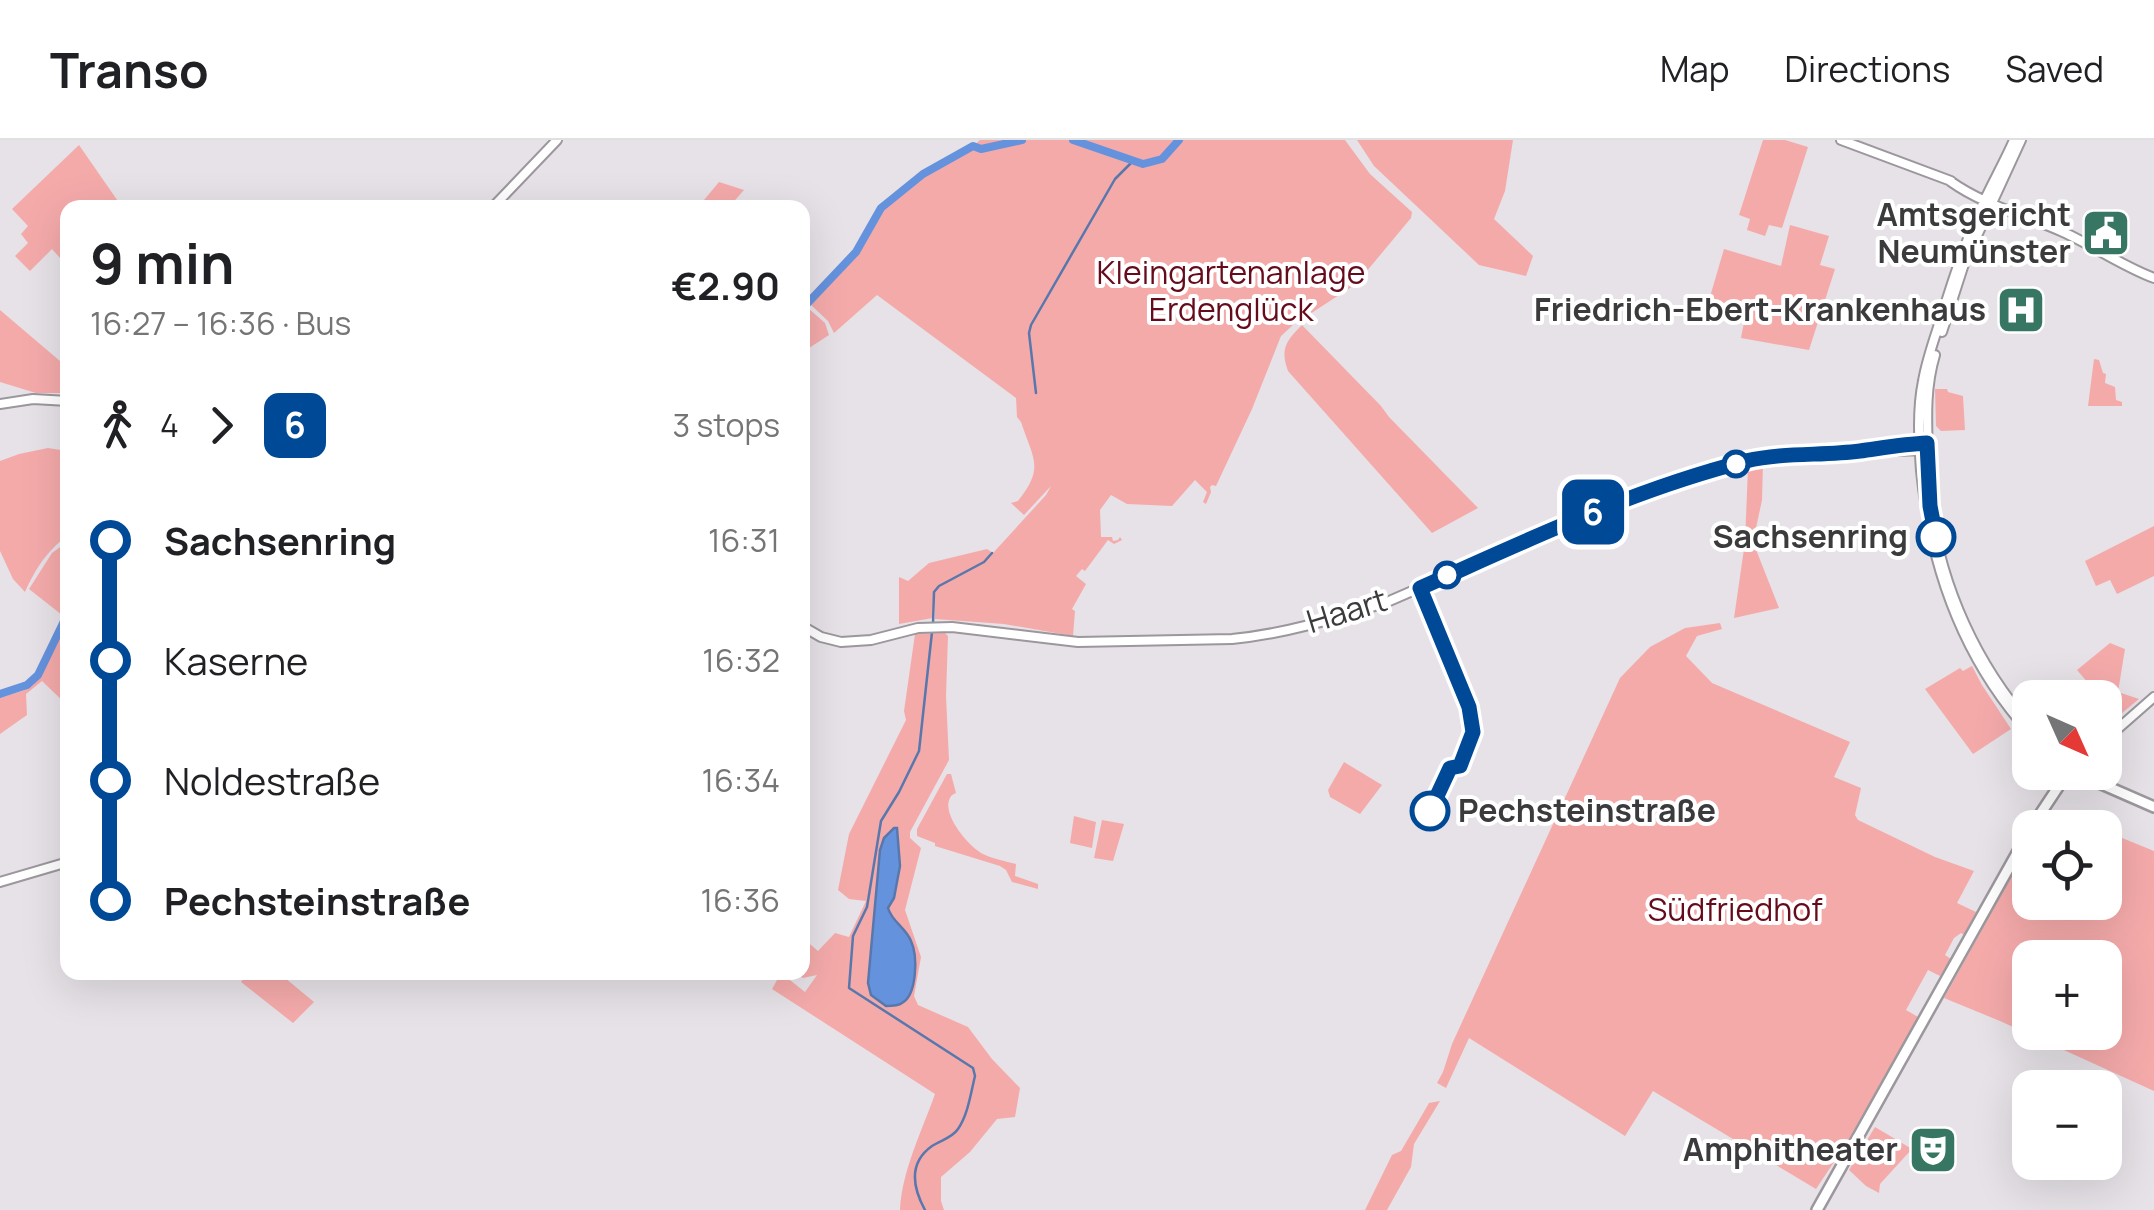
<!DOCTYPE html>
<html lang="en">
<head>
<meta charset="utf-8">
<style>
	body { margin:0; font-family:Manrope,sans-serif; background:#f6f6f6; color:#202124; height:100vh; display:flex; flex-direction:column; font-size:38px; white-space:nowrap }
	* { box-sizing:border-box; margin:0 }
	p { font-size:32px; color:#757577 }
	.icon { flex:none; width:55px; height:55px; fill:none; stroke:currentColor; stroke-width:2; stroke-linecap:round; stroke-linejoin:round }
	.map { position:relative; flex:1; overflow:hidden }
	.panel { position:absolute; left:60px; top:60px; width:750px; height:780px; display:flex; flex-direction:column; background:#fff; border-radius:20px; box-shadow:0 10px 40px #0002 }
	.panel>* { flex:none }
	.badge { padding:0 20px; border-radius:15px; font-size:35px; line-height:65px }
	.needle { width:65px; rotate:135deg }
	.tools { position:absolute; left:2012px; top:540px; display:grid; gap:20px }
	.tools a { display:grid; place-items:center; width:110px; height:110px; border-radius:20px; background:#fff; box-shadow:0 10px 40px #0002; font-size:50px }
	.map>.badge { position:absolute; translate:-50% -50%; box-shadow:0 0 0 5px #fff }
	.legs { display:flex; align-items:center; gap:15px; height:110px; padding:0 30px; font-size:32px }
	.legs p { margin-inline-start:auto }
	.overview { display:flex; align-items:center; justify-content:space-between; height:170px; padding:0 30px }
	h1 { font-size:55px; font-weight:700; line-height:75px }
	ul { padding:0 30px; list-style:none }
	li { display:flex; align-items:center; gap:35px; height:120px; font-size:38px }
	li i { display:grid; place-items:center; width:15px; height:100%; margin:0 12px; background:currentColor }
	li i::after { content:''; width:25px; height:25px; margin:-12px; border:8px solid; border-radius:50%; background:#fff }
	li p { margin-inline-start:auto }
	li:first-child i { background:linear-gradient(#0000 50%,currentColor 0) }
	li:last-child i { background:linear-gradient(currentColor 50%,#0000 0) }
	header { display:flex; align-items:center; gap:60px; box-sizing:border-box; height:140px; padding:0 50px; background:#fff; border-bottom:2px solid #e0e0e0 }
	header strong { font-size:48px }
	nav { display:flex; gap:55px; margin-inline-start:auto; font-size:35px }
	.map>svg:first-child { display:block }
	.green { fill:#f5aaaa; fill-rule:evenodd }
	.water { fill:#6592dd; stroke:#5878ad; stroke-width:2.5 }
	.lines { fill:none; stroke-linecap:round; stroke-linejoin:round }
	.stream { stroke:#5878ad; stroke-width:2.5 }
	.river { stroke:#6592dd; stroke-width:8 }
	.secondary-casing { stroke:#9b979c; stroke-width:12 }
	.primary-casing { stroke:#9b979c; stroke-width:14 }
	.secondary { stroke:#fff; stroke-width:8 }
	.primary { stroke:#fff; stroke-width:9 }
	.line-1-casing { stroke:#fff; stroke-width:22 }
	.line-1 { stroke:#004996; stroke-width:15 }
	.stop-1-dot { fill:#fff; stroke:#004996; stroke-width:5 }
	.labels { text-anchor:middle; stroke-width:8; stroke-linejoin:round; paint-order:stroke }
	.poi-label { font-size:32px; font-weight:bold; fill:#3b3a3c; stroke:#fff; text-anchor:end }
	.park-label { font-size:32px; fill:#660b1b; stroke:#fff }
	.stop-label { font-size:32px; font-weight:bold; fill:#3b3a3c; stroke:#fff; text-anchor:end }
	.street-label { font-size:32px; fill:#3b3a3c; stroke:#fff }
</style>
</head>
<body>
<header>
<strong>Transo</strong>
<nav><a>Map</a><a>Directions</a><a>Saved</a></nav>
</header>
<div class="map">
<svg width="2154" height="1070" viewBox="0 0 2154 1070">
	<rect width="100%" height="100%" fill="#e6e2e7"/>
	<!-- green -->
	<path class="green" d="M 980,0 L 1345,0 L 1370,34 L 1412,72 L 1411,78 L 1356,144 L 1293,185 L 1281,196 L 1252,269 L 1216,346 L 1212,345 L 1210,347 L 1211,352 L 1206,364 L 1203,362 L 1207,352 L 1195,340 L 1172,366 L 1127,364 L 1111,355 L 1100,370 L 1101,397 L 1112,397 L 1113,401 L 1118,400 L 1120,397 L 1122,400 L 1114,404 L 1108,400 L 1085,431 L 1082,429 L 1076,436 L 1086,444 L 1072,469 L 1075,471 L 1073,496 L 1004,484 L 935,479 L 935,451 L 933,478 L 899,484 L 899,437 L 908,441 L 929,423 L 987,409 L 993,413 L 1046,355 L 1051,346 L 1024,375 L 1011,363 L 1018,361 C 1045,327 1033,319 1021,282 L 1017,277 L 1016,258 L 877,155 L 834,193 L 828,181 L 811,165 L 856,112 L 881,68 L 923,34 L 973,6 Z
		M 1357,0 L 1513,0 L 1505,51 L 1494,79 L 1533,116 L 1526,136 L 1479,125 L 1374,26 Z
		M 1763,0 L 1785,0 L 1808,7 L 1782,88 L 1769,85 L 1765,96 L 1747,90 L 1750,79 L 1739,75 Z
		M 79,5 L 122,67 L 68,68 L 67,126 L 52,109 L 30,131 L 15,116 L 28,103 L 21,94 L 28,86 L 12,69 Z
		M 719,42 L 744,50 L 729,67 L 701,67 L 699,66 Z
		M 1790,85 L 1829,96 L 1820,125 L 1835,129 L 1809,210 L 1741,198 L 1744,182 L 1729,176 L 1718,166 L 1707,167 L 1724,109 L 1781,126 Z
		M 808,168 L 825,183 L 829,195 L 803,212 L 803,169 Z
		M 0,170 L 67,227 L 67,253 L 36,253 L 0,242 Z
		M 1302,185 L 1381,266 L 1389,277 L 1478,368 L 1432,393 L 1288,231 C 1280,209 1286,201 1302,185 Z
		M 2094,219 L 2099,220 L 2103,233 L 2106,234 L 2105,243 L 2115,247 L 2116,260 L 2122,262 L 2122,266 L 2088,266 Z
		M 1935,249 L 1947,249 L 1948,252 L 1963,256 L 1965,290 L 1941,291 L 1936,286 Z
		M 48,308 L 67,311 L 67,382 L 63,387 L 67,391 L 67,396 C 46,412 36,428 25,452 L 13,439 L 0,411 L 0,321 L 19,314 Z
		M 1763,324 L 1762,360 L 1753,402 L 1779,468 L 1734,478 L 1745,402 L 1748,328 Z
		M 2154,386 L 2154,436 L 2117,454 L 2110,440 L 2096,446 L 2085,421 Z
		M 67,402 L 67,458 L 62,475 L 29,449 L 52,413 Z
		M 67,482 L 67,565 L 42,541 L 26,554 L 27,575 L 0,594 L 0,558 L 25,550 L 39,537 Z
		M 1720,483 L 1722,489 L 1697,496 L 1686,516 L 1712,543 L 1850,602 L 1834,637 L 1861,648 L 1855,675 L 1858,680 L 1935,717 L 1974,731 L 1957,763 L 1976,772 L 1964,795 L 1961,793 L 1954,798 L 1945,815 L 1951,819 L 1940,836 L 1928,830 L 1906,870 L 1918,877 L 1846,1004 L 1816,1049 L 1653,951 L 1625,996 L 1469,898 L 1446,948 L 1437,943 L 1443,932 L 1452,904 L 1620,538 L 1650,507 L 1685,488 Z
		M 945,493 L 948,496 L 946,556 L 949,620 L 910,692 L 910,698 L 921,708 L 905,770 L 921,817 L 914,856 L 918,865 L 968,887 L 992,919 L 1020,948 L 1015,977 L 997,979 L 970,1012 L 941,1037 L 941,1061 L 944,1070 L 900,1070 C 902,1030 922,991 935,954 L 772,849 L 781,833 L 805,852 L 817,835 L 803,838 L 795,833 L 802,832 L 804,799 L 818,811 L 835,793 L 849,797 L 866,761 L 849,759 L 838,750 L 849,694 L 906,580 L 904,571 L 915,494 ZM 897,689 L 899,724 L 894,758 L 888,768 L 889,775 L 910,797 L 871,855 L 868,843 L 880,710 Z
		M 2110,503 L 2125,509 L 2118,552 L 2139,559 L 2122,573 L 2105,562 L 2105,558 L 2100,557 L 2077,530 Z
		M 1972,526 L 1982,545 L 2011,589 L 1973,614 L 1925,549 L 1960,528 L 1963,531 Z
		M 1344,622 L 1382,645 L 1360,674 L 1330,657 L 1328,650 Z
		M 947,634 L 951,634 L 956,653 C 954,654 951,655 950,658 C 941,674 969,707 983,714 C 993,719 1005,721 1016,724 L 1015,736 L 1038,744 L 1038,749 L 1012,742 L 1006,730 L 1000,726 L 935,706 L 935,703 L 917,696 L 917,689 Z
		M 1074,676 L 1096,682 L 1092,708 L 1070,703 Z
		M 1102,680 L 1124,684 L 1113,721 L 1094,718 Z
		M 2105,691 L 2154,711 L 2154,951 L 2000,881 L 1944,858 L 2030,703 L 2030,762 L 2105,762 ZM 2030,818 L 2105,818 L 2105,892 L 2030,892 Z
		M 248,833 L 279,833 L 314,862 L 293,883 L 241,842 Z
		M 1440,961 L 1414,1004 L 1411,1027 L 1387,1070 L 1365,1070 L 1392,1015 L 1401,1011 L 1429,963 Z
		M 1875,987 L 1912,1009 L 1880,1044 L 1879,1053 L 1866,1046 L 1849,1030 Z"/>
	<!-- water -->
	<path class="water" d="M 894,688 L 897,688 L 900,726 L 894,758 L 888,768 C 892,782 906,788 911,801 C 918,816 917,855 902,863 C 898,866 890,866 886,866 L 871,855 L 868,843 L 880,710 L 884,698 Z"/>
	<g class="lines">
		<!-- stream -->
		<path class="stream" d="M 1036,253 L 1029,193 L 1031,185 L 1115,39 L 1133,21
			M 933,484 L 934,452 L 939,446 L 984,422 L 992,413
			M 925,1070 C 913,1048 908,1023 932,1006 C 941,1000 952,998 958,989 C 968,975 971,952 975,936 L 973,928 L 849,848 L 853,796 L 867,767 L 881,681 L 899,652 L 919,611 L 932,492"/>
		<!-- river -->
		<path class="river" d="M 1073,0 L 1143,24 L 1162,19 L 1179,0
			M 802,169 L 856,112 L 881,68 L 923,34 L 973,6 L 981,9 L 1022,0
			M 0,554 L 27,545 L 38,535 L 68,473"/>
		<!-- secondary casing -->
		<g class="secondary-casing">
			<path id="secondary" d="M 1841,0 L 1951,41
				M 2014,0 C 2004,23 1991,45 1981,68 C 1965,102 1953,139 1942,175 C 1935,197 1927,218 1923,241 C 1917,270 1919,301 1921,331 C 1931,429 1964,520 2030,593
				M 1950,41 C 1985,66 2025,75 2063,92 C 2094,106 2122,126 2154,138
				M 492,68 L 557,0
				M 1942,192 L 1964,124 L 2021,0
				M 1935,215 C 1925,248 1927,281 1928,315 C 1929,333 1929,351 1931,369 C 1942,448 1977,525 2030,585
				M 0,264 L 33,259 L 68,261
				M 1868,312 L 1924,310
				M 802,486 L 821,497 L 841,502 L 871,500 L 918,488 L 952,487 L 1078,502 L 1232,499 C 1284,494 1338,478 1387,462 L 1601,369 L 1736,324 L 1777,315 L 1864,311 L 1897,304 L 1927,303
				M 2105,600 L 2154,557
				M 0,742 L 68,722"/>
		</g>
		<!-- primary casing -->
		<g class="primary-casing">
			<path id="primary" d="M 2074,632 L 2154,667
				M 2031,688 L 2068,632
				M 1817,1070 L 2030,690"/>
		</g>
		<!-- secondary -->
		<use href="#secondary" class="secondary"/>
		<!-- primary -->
		<use href="#primary" class="primary"/>
	</g>
	<g class="lines">
		<!-- line-1 casing -->
		<g class="line-1-casing">
			<path id="line-1" d="M 1430,671 L 1450,628 L 1460,626 L 1473,592 L 1469,567 L 1420,448 C 1526,401 1632,350 1746,321 C 1784,312 1822,316 1860,311 C 1882,308 1904,304 1927,303 L 1930,366 L 1936,397"/>
		</g>
		<!-- line-1 -->
		<use href="#line-1" class="line-1"/>
	</g>
	<!-- icons -->
	<defs>
		<g id="civic-square" transform="scale(2.5)"><rect x="-9" y="-9" width="18" height="18" rx="4" fill="#377663" stroke="#fff"/><path d="M-.6-6.5H3V-4.5H.6V-3L4-1V1h2V6H-6V1h2V-1L-.6-3ZM-1.2 2.5V6h2.4V2.5Z" fill="#fff"/></g>
		<g id="hospital-square" transform="scale(2.5)"><rect x="-9" y="-9" width="18" height="18" rx="4" fill="#377663" stroke="#fff"/><path d="M-5-5h3v3.5h4V-5h3V5h-3V1.5h-4V5h-3Z" fill="#fff"/></g>
		<g id="theatre-square" transform="scale(2.5)"><rect x="-9" y="-9" width="18" height="18" rx="4" fill="#377663" stroke="#fff"/><path d="M-5-5.5Q0-4 5-5.5V0Q5 5 0 6Q-5 5-5 0ZM-3.3-2.5H-1v1.5H-3.3ZM1-2.5H3.3v1.5H1ZM-2.8 1Q0 5.5 2.8 1Z" fill="#fff"/></g>
	</defs>
	<g fill-rule="evenodd">
		<use href="#civic-square" x="2106" y="93"/>
		<use href="#hospital-square" x="2021" y="170"/>
		<use href="#theatre-square" x="1933" y="1010"/>
	</g>
	<!-- markers -->
	<g class="stop-1-dot">
		<circle cx="1736" cy="324" r="12"/>
		<circle cx="1936" cy="397" r="18"/>
		<circle cx="1447" cy="435" r="12"/>
		<circle cx="1430" cy="671" r="18"/>
	</g>
	<g class="labels">
		<!-- poi labels -->
		<g class="poi-label">
			<text x="2071" y="86">Amtsgericht<tspan x="2071" dy="37">Neumünster</tspan></text>
			<text x="1986" y="181">Friedrich-Ebert-Krankenhaus</text>
			<text x="1898" y="1021">Amphitheater</text>
		</g>
		<!-- park labels -->
		<g class="park-label">
			<text x="1231" y="144">Kleingartenanlage<tspan x="1231" dy="37">Erdenglück</tspan></text>
			<text x="1735" y="781">Südfriedhof</text>
		</g>
		<!-- stop labels -->
		<g class="stop-label">
			<text x="1908" y="408">Sachsenring</text>
			<text x="1458" y="682" text-anchor="start">Pechsteinstraße</text>
		</g>
		<!-- street labels -->
		<g class="street-label">
			<text transform="translate(1347 471) rotate(-17)" y="11">Haart</text>
		</g>
	</g>
</svg>
<div class="tools">
<a><svg class="needle" viewBox="-14 -14 28 28"><path d="M0-13l5 13h-10z" fill="#e53935"/><path d="M0 13l5-13h-10z" fill="#757577"/></svg></a>
<a><svg class="icon" aria-label="locate" viewBox="0 0 24 24"><circle cx="12" cy="12" r="6"/><path d="M12 2v4M12 18v4M2 12h4M18 12h4"/></svg></a>
<a>+</a>
<a>−</a>
</div>
<b class="badge" style="left:1593px;top:372px;background:#004996;color:#fff">6</b>
<section class="panel">
<div class="overview"><div><h1>9 min</h1><p>16:27 – 16:36 · Bus</p></div><b>€2.90</b></div>
<div class="legs"><svg class="icon" aria-label="walk" viewBox="0 0 24 24"><circle cx="13" cy="4" r="2"/><path d="M13 8l-2 6 4 7M11 14l-3 7M7 12l3-4h3l4 4"/></svg>4<svg class="icon" aria-label="forward" viewBox="0 0 24 24"><path d="M9 5l7 7-7 7"/></svg><b class="badge" style="background:#004996;color:#fff">6</b><p>3 stops</p></div>
<ul>
<li><i style="color:#004996"></i><b>Sachsenring</b><p>16:31</p></li>
<li><i style="color:#004996"></i><span>Kaserne</span><p>16:32</p></li>
<li><i style="color:#004996"></i><span>Noldestraße</span><p>16:34</p></li>
<li><i style="color:#004996"></i><b>Pechsteinstraße</b><p>16:36</p></li>
</ul>
</section>
</div>
</body>
</html>
